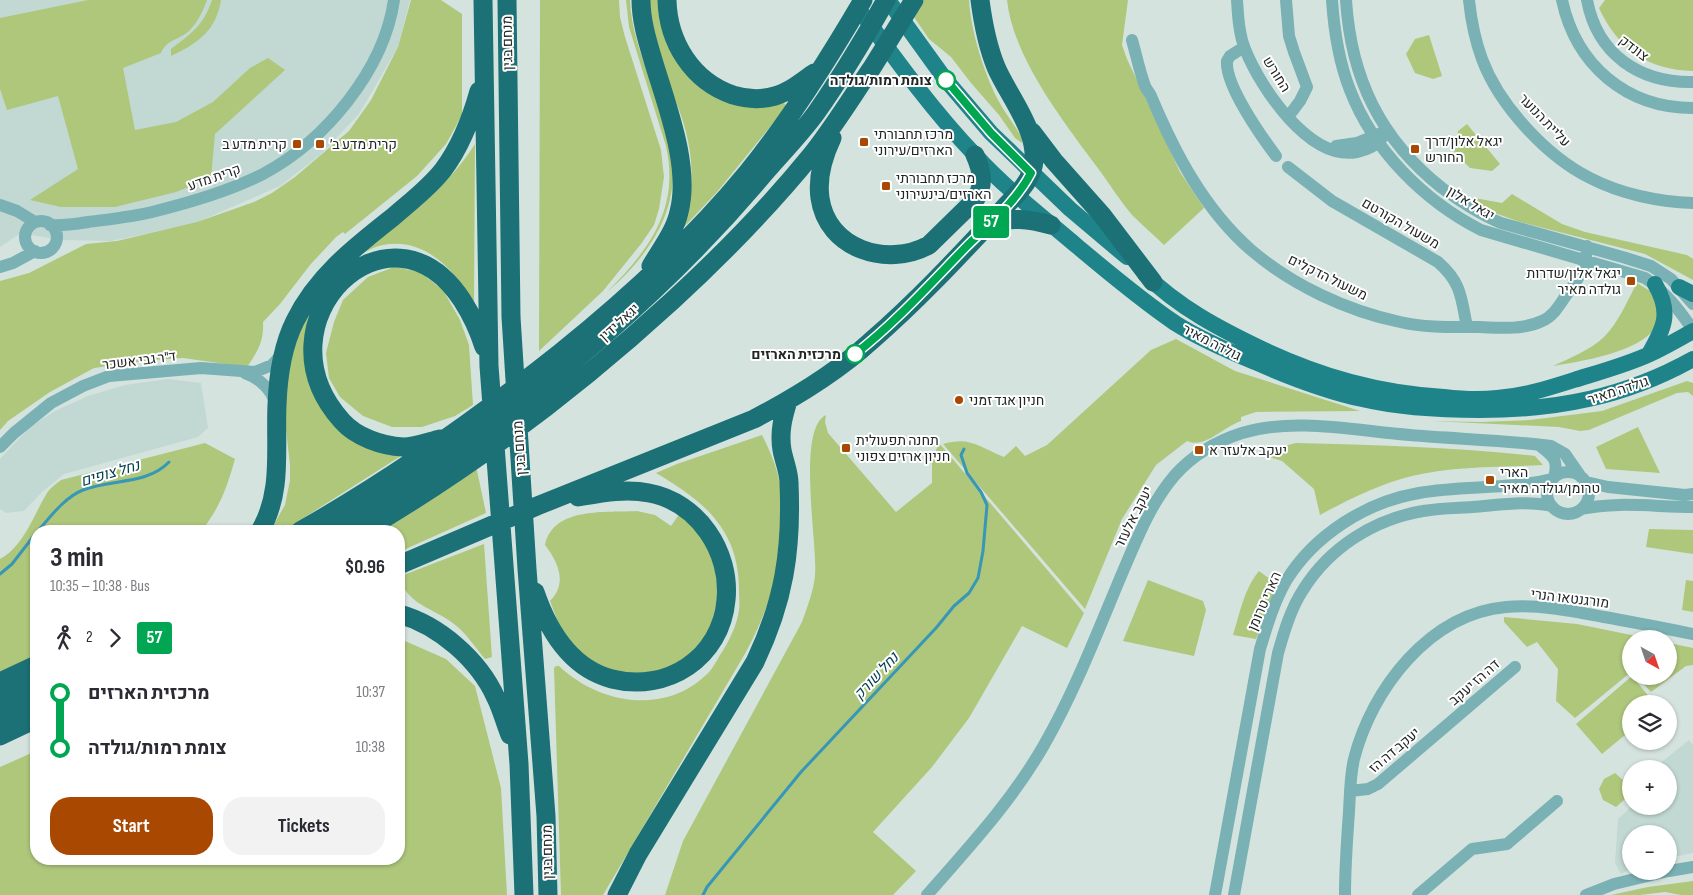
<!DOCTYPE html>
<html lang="en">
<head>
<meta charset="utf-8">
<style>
	body { margin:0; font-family:"Sofia Sans Condensed",Heebo,sans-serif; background:#f2f2f3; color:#2b2b33; height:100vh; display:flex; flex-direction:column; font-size:19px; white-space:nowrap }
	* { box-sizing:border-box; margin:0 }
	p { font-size:16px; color:#7c7c81 }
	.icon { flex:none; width:28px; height:28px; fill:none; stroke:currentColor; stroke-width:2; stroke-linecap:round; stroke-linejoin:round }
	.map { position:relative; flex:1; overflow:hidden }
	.side { position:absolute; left:30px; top:525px; width:375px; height:340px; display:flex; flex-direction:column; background:#fff; border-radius:20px; box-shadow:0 1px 4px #0004 }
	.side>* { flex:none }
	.badge { padding:0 10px; border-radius:4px; font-size:18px; line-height:32px }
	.needle { width:32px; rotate:140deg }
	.fabs { position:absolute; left:1622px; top:630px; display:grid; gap:10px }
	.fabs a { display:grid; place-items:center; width:55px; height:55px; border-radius:50%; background:#fff; box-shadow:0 1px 4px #0004; font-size:25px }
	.map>.badge { position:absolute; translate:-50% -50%; box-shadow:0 0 0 2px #fff }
	.legs { display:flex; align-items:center; gap:8px; height:55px; padding:0 20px; font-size:16px }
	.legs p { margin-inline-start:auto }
	.head { display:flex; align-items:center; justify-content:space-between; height:85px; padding:0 20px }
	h1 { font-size:28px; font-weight:700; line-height:38px }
	.primary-button { display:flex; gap:10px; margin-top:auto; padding:10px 20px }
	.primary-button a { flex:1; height:58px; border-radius:20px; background:#a94800; color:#fff; font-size:20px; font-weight:700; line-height:58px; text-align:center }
	.primary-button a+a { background:#f2f2f3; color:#2b2b33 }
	ul { padding:0 20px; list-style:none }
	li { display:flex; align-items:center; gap:18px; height:55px; font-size:19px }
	li i { display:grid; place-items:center; width:8px; height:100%; margin:0 6px; background:currentColor }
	li i::after { content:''; width:12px; height:12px; margin:-6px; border:4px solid; border-radius:50%; background:#fff }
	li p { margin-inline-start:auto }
	li:first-child i { background:linear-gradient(#0000 50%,currentColor 0) }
	li:last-child i { background:linear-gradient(currentColor 50%,#0000 0) }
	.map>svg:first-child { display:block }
	.built { fill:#c2d8d2 }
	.green { fill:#aec77b }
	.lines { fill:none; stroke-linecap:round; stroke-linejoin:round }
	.stream { stroke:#3896b6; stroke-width:3 }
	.minor { stroke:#7ab1b4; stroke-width:12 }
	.major { stroke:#1f848a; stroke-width:16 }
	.highway { stroke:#1b7175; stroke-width:19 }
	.line-1-casing { stroke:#fff; stroke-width:11 }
	.line-1 { stroke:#00a651; stroke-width:8 }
	.stop-1-dot { fill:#fff; stroke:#00a651; stroke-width:2.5 }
	.poi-dot { fill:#a94800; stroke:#fff; stroke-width:2 }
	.labels { text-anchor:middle; stroke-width:4; stroke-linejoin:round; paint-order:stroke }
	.street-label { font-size:14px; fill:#222726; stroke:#fff }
	.stop-label { font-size:14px; font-weight:bold; fill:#222726; stroke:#fff; text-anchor:end }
	.poi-label { font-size:14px; fill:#222726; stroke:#fff; text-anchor:start }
	.water-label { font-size:15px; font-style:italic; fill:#013d50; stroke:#fff }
</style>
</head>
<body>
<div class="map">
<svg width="1693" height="895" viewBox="0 0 1693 895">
	<rect width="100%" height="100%" fill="#d5e3df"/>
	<!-- built -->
	<path class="built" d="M 0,0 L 410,0 L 398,47 L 359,114 L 320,155 L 280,186 L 193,224 L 111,241 L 60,240 L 21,233 L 0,247 Z
		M 168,379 L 201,383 L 208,428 L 198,437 L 64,474 L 42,492 L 24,511 L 6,513 L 0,509 L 0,459 L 30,427 L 55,411 L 88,396 L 125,385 Z
		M 1689,740 L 1693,745 L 1693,853 L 1669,858 L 1669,834 L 1631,834 L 1631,869 L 1621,874 L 1615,863 L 1618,819 L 1632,806 L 1669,806 L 1669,769 L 1653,769 Z"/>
	<!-- green -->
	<path class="green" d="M 88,0 L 207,0 C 203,11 198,22 189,31 C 179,40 167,39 161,53 L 123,68 L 135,130 L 176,122 L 213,102 L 250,68 L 268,58 L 285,70 L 215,134 L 211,178 L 176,192 L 115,207 L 61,207 L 30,200 L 78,169 L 58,96 L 7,110 L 0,89 L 0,18 Z
		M 212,0 L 221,0 C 216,31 198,43 171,56 L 171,49 C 192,33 203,26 212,0 Z
		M 411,0 L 441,0 L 462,14 L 462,115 L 446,144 L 417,176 L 345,234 L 343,232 L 336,237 L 310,265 L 280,304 L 263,322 C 264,341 258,351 247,367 L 183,358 L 151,360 L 94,368 L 50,392 L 8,421 L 0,430 L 0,281 L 29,273 L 86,244 L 117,241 L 197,222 L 254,202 L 272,193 L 295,177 L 349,131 L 371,100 L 398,47 Z
		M 540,0 L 619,0 L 620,17 L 625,37 L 661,150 L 664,177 L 659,209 L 654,225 L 641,244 L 603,291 L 539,351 Z
		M 626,0 L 630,0 C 631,27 640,52 649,77 C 657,101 666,125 671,150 C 682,208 649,256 607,292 C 649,250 680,209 666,146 L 629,27 Z
		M 649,0 L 659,0 L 690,76 L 782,101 L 787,106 L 717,192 L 683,228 C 696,185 694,149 678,107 C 671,89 663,72 658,53 C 653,36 651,18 649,0 Z
		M 924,0 L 969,0 C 971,31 983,70 997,98 C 1004,112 1014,124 1022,138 L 1022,143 L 1015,138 L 999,115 L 971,83 L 951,57 L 929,39 L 914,17 Z
		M 1007,0 L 1128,0 L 1122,45 L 1127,59 L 1180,172 L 1204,208 L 1164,245 C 1154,235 1143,226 1133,216 C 1120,201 1109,183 1097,167 C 1063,121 1013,57 1007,0 Z
		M 1605,0 L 1693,0 L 1693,71 C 1648,70 1618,49 1599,8 Z
		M 1429,35 L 1442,76 L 1433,79 L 1415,73 L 1406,54 L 1415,39 Z
		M 1467,124 L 1500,164 L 1492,171 L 1470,168 L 1454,152 L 1458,131 Z
		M 475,144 L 474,305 C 457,271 425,237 383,245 C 371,247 361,255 351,260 C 396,225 444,193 475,144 Z
		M 1512,194 L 1562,224 L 1585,232 L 1687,255 L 1693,259 L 1693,280 L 1645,254 L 1520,222 L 1492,212 L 1469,197 L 1502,203 Z
		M 394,267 L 420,272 L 443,290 L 460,320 L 469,345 L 473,405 L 455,416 L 422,427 L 392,427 L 363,416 L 340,397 L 329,378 L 326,353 L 334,322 L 343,300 L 368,277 Z
		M 1637,283 L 1650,291 L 1661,312 C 1659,318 1656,328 1651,333 C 1629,354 1582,361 1553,366 C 1570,358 1590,350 1604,337 C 1619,322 1627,301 1637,283 Z
		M 317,300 L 310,316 L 306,334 L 304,353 L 307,373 L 316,396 L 328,415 L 407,452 L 283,531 L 270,531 L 285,505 L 290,480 L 290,465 L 285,421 L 286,374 L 299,331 Z
		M 1176,339 L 1235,371 L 1360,411 L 1256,412 L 1241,417 L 1241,421 C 1223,427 1205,449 1187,441 L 1156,465 L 1122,519 L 1085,609 L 943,444 C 970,436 979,447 1004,457 L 1016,446 L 1025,456 L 1047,445 L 1151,350 Z
		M 1687,381 L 1693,383 L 1693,396 L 1688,392 L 1677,393 L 1589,430 L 1580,431 L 1559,427 L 1431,421 L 1481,422 L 1530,420 L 1602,411 Z
		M 826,415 L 825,422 L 828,433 L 896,512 L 932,483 L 932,460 L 939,443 L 1084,613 L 1067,648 L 1022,626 L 969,718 L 932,767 L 873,832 L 916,871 L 893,895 L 665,895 L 683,841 L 802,622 C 807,607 814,590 815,575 C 818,546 796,429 826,415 Z
		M 1638,427 L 1660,473 L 1606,469 L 1596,447 Z
		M 762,435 C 770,451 777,467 780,485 C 782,496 781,509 780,520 C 780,573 771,604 746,652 L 603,895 L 561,895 L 554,668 L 556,666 L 559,666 C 600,705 668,716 710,671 C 714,666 717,660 720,655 C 729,642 737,625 739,610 C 740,603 739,597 739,590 C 739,574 736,554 728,539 C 713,508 684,490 656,473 L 677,464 Z
		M 205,443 L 235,459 C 227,487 220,508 201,531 L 36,531 L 36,658 L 0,674 L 0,559 C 24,546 33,516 47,493 C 50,488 56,484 61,480 Z
		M 1296,443 C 1376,445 1456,447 1535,456 L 1543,465 C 1502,467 1452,466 1412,476 C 1382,483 1347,500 1320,515 L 1314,489 L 1282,461 L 1256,453 Z
		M 476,466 L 486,513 L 399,552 L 399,531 L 373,531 Z
		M 637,511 L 655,515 L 671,526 L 680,513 L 694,524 L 713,555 L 718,595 L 710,631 L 688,656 L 671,667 L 654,673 L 623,676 L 591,661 L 571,644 L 558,622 L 550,601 C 568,583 558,562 545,545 C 553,506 608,513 637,511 Z
		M 1649,529 L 1693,530 L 1693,554 L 1646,547 Z
		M 484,544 L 492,657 L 485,659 C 475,647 466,633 454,624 C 436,609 402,603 401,576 Z
		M 1259,571 L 1277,584 L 1256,639 L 1233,635 C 1240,613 1244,589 1259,571 Z
		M 1148,580 L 1203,601 L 1206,610 L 1194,656 L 1123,641 Z
		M 1686,580 L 1693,581 L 1693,612 L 1682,610 Z
		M 1504,617 L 1577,624 L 1651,639 L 1631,639 L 1631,672 L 1575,718 L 1556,701 L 1558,669 L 1537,642 L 1527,647 L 1504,622 Z
		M 399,639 L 405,641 L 446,659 L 475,686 L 501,788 L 507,895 L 0,895 L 0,767 L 36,751 L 36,859 L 399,859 Z
		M 1669,643 L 1693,648 L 1693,665 L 1686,666 L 1651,692 L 1636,676 L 1669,676 Z
		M 1632,676 L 1655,704 L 1631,704 L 1631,730 L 1602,754 L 1576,724 Z
		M 1615,773 L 1623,780 L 1628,792 L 1624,800 L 1616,807 L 1603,800 L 1599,789 L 1604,779 Z
		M 1693,881 L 1693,895 L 1681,895 L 1665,892 L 1640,895 L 1611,895 L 1648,887 Z"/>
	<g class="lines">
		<!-- stream -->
		<path class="stream" d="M 38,531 C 50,517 65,497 83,490 C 111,479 147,485 169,462
			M 0,574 L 12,564 L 36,533
			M 703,895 L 707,887 L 801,772 L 936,628 L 954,606 L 969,593 L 978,578 L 983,551 L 987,505 L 981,492 L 967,473 L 961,455 L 964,449"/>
		<!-- minor -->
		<path class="minor" d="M 1237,0 C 1238,16 1239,34 1245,49 C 1260,87 1309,161 1357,152 C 1367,150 1377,145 1383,137
			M 1286,0 L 1289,36 L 1294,52 L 1307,87 L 1300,101 L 1288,117
			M 1332,0 C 1334,30 1339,62 1350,90 C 1373,150 1424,201 1481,230 L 1645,278 C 1665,291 1680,311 1693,330
			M 1346,0 C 1351,78 1380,139 1442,188 C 1461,202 1479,214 1501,223 L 1626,258 L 1651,266 L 1671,279 L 1693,304
			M 1469,0 C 1471,20 1475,40 1482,59 C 1499,105 1546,156 1590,178 C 1621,194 1659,202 1693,203
			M 1562,0 C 1576,65 1626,108 1693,108
			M 1587,0 C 1597,54 1639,83 1693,82
			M 1132,40 C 1136,54 1139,69 1144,83 C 1145,88 1149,92 1151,96 C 1175,153 1204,209 1251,250 C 1292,285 1347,311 1400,322 C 1426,328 1452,327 1479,327 C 1499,328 1523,330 1542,321 C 1554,316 1560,304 1567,294 C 1580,277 1586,268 1587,246
			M 1244,47 L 1230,56 L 1227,61 C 1225,85 1261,136 1276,156
			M 1336,146 L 1357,143 L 1381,133
			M 1288,167 L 1332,201 L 1438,262 C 1462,283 1461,298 1467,327
			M 0,205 L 17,211 L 35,222
			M25 237a16 16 0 1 1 32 0a16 16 0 1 1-32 0Z
			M 50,225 C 64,226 75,224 88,222 C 111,219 133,217 156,211 C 192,202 230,191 263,174 C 325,141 384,70 394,0
			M 0,267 L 13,263 L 35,251
			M 245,373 C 259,378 271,389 276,404
			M 1540,446 C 1553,456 1559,460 1554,477
			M 0,447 L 14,433 L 51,403 L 83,386 L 109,376 L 201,368 L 255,372 L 272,365 L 282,354
			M1547 493a21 21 0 1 1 42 0a21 21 0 1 1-42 0Z
			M 1586,482 L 1608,487 L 1685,495 L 1693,494
			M 1581,509 C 1618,501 1655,507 1693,507
			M 1350,791 L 1368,789 L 1378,784 L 1515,667
			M 1669,871 L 1693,867
			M 927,895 C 969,847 1012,801 1044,745 C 1075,691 1097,633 1121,576 C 1136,541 1150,504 1175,475 C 1193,455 1217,441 1242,433 C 1294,417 1357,431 1410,435 C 1457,439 1504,440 1551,446 L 1565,454 L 1581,477
			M 1215,895 L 1260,649 C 1267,626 1274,602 1286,581 C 1314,535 1366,502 1419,493 C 1463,485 1508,490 1552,479
			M 1234,895 L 1278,653 C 1284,632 1291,608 1303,590 C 1329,548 1374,519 1423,511 C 1439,508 1456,508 1472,507 C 1499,505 1526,500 1552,506
			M 1345,895 C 1345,867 1347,839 1349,812 C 1350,794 1350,776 1354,759 C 1372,689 1429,614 1506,607 C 1538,604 1572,611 1604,617 C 1633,622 1663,628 1693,634
			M 1418,895 L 1472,849 L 1507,844 L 1557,801
			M 1586,895 L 1614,884 L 1668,871"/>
		<!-- major -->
		<path class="major" d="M 888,0 L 945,79 L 991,133 L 1070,209 L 1127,257
			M 864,16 C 899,64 934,112 975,155 C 1006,189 1043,217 1078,247 C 1109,273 1141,300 1175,323 C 1200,339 1228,351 1255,362 C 1289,377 1325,391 1362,399 C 1400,408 1440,410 1480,410 C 1557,410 1625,397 1693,359
			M 1145,274 C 1178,307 1220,329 1262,349 C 1322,377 1378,393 1444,397 C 1461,399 1480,400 1497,398 C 1524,396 1549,388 1574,380 C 1600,372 1626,365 1650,354 C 1665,347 1679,339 1693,331
			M 1679,287 L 1693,294
			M 1649,354 C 1664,328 1672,313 1655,284"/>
		<!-- highway -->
		<path class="highway" d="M 483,0 L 489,366 L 519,764 L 524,895
			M 507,0 L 511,317 L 527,569 L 546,816 L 548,895
			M 641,0 C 641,20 647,40 653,60 C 666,104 691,166 679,212 C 675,231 661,249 651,266
			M 667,0 C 668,42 692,81 733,95 C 746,99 761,100 775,96 C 789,92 802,82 814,73
			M 865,79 L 914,0
			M 1032,132 L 1054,161 L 1102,215 L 1153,282
			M 832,138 C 823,157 817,177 820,198 C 827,249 887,268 929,245 L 975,200 C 985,185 982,171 975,155
			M 989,223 C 1011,217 1029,219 1051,225
			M 440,439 C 428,442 415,447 403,447 C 382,446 356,437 342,421 C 253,322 389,189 462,300 C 471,314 479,331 484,347
			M 260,531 C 283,492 275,449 277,405 C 278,376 282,347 295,321 C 317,276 355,247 393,217 C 410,202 429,188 443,170 C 461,146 471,120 479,91
			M 300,531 C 392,479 477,419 560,353 C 627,299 692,240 747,173 C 791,119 828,60 863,0
			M 330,531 C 357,516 383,498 409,481 C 540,396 662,295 763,175 C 780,155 800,135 816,113 C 842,76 864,39 886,0
			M 363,531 C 474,466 577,388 672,301 C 722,255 770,206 813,153 C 834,126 852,97 871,69
			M 399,565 L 537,506 L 754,419 C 796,397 836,373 871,341 C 923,296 969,245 1016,195 C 1022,189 1028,181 1031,173 C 1045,138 1009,98 996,67 C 987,45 983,23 980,0
			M 535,592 C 548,630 570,668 612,679 C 667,693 721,658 726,600 C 731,552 698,502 649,493 C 626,488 601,493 578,497
			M 399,614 C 439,625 479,660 496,698 C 502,710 505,723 510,735
			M 0,682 L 36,665
			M 0,701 L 36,682
			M 0,720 L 36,701
			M 0,736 L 36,719
			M 617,895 L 638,854 L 755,662 C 784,601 792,551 789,483 C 789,472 784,461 782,450 C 779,432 783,417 788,401"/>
	</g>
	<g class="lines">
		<!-- line-1 casing -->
		<g class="line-1-casing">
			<path id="line-1" d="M 855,354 C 895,323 930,284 965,248 C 988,225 1016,202 1031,173 L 991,133 L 946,80"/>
		</g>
		<!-- line-1 -->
		<use href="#line-1" class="line-1"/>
	</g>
	<!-- markers -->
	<g class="stop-1-dot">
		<circle cx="946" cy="80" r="9"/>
		<circle cx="855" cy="354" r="9"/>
	</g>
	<g class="poi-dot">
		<rect x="859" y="137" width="10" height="10" rx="2.5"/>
		<rect x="292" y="139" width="10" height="10" rx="2.5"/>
		<rect x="315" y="139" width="10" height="10" rx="2.5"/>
		<rect x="1410" y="144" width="10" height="10" rx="2.5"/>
		<rect x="881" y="181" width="10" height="10" rx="2.5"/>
		<rect x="1626" y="276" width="10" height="10" rx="2.5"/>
		<circle cx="959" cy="400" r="5"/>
		<rect x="841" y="443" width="10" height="10" rx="2.5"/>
		<rect x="1194" y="445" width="10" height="10" rx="2.5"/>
		<rect x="1485" y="475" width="10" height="10" rx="2.5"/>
	</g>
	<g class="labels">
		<!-- street labels -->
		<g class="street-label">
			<text transform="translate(507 43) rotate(-91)" y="5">מנחם בגין</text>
			<text transform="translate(1634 48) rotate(37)" y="5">צונדק</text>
			<text transform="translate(1277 74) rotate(58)" y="5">החורש</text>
			<text transform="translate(1545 120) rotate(46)" y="5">עליית הנוער</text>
			<text transform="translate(214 177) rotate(-19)" y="5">קרית מדע</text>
			<text transform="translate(1471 203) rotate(31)" y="5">יגאל אלון</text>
			<text transform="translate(1401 223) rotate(30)" y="5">משעול הקורטם</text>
			<text transform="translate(1328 277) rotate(26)" y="5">משעול הדקלים</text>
			<text transform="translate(619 322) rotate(-42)" y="5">יגאל ידין</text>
			<text transform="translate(1212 342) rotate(27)" y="5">גולדה מאיר</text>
			<text transform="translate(139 360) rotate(-7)" y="5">ד"ר גבי אשכר</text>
			<text transform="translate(1618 390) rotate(-18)" y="5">גולדה מאיר</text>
			<text transform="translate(519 448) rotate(-94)" y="5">מנחם בגין</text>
			<text transform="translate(1133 517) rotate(-63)" y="5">יעקב אלעזר</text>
			<text transform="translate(1570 598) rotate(7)" y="5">מורגנטאו הנרי</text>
			<text transform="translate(1264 601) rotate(-66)" y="5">הארי טרומן</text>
			<text transform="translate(1474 682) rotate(-41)" y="5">דה הז יעקב</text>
			<text transform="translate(1394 750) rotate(-40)" y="5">יעקב דה הז</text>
			<text transform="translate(547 852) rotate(-91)" y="5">מנחם בגין</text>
		</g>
		<!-- stop labels -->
		<g class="stop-label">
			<text x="932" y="85">צומת רמות/גולדה</text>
			<text x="841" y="359">מרכזית הארזים</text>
		</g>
		<!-- poi labels -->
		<g class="poi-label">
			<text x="874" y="139">מרכז תחבורתי<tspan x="874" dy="16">הארזים/עירוני</tspan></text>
			<text x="1425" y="146">יגאל אלון/דרך<tspan x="1425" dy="16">החורש</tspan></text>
			<text x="287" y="149" text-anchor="end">קרית מדע ב</text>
			<text x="330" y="149">קרית מדע ב׳</text>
			<text x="896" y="183">מרכז תחבורתי<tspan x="896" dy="16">הארזים/בינעירוני</tspan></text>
			<text x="1621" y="278" text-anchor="end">יגאל אלון/שדרות<tspan x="1621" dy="16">גולדה מאיר</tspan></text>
			<text x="969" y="405">חניון אגד זמני</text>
			<text x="856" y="445">תחנה תפעולית<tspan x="856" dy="16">חניון ארזים צפוני</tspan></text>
			<text x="1209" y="455">יעקב אלעזר א</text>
			<text x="1500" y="477">הארי<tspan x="1500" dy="16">טרומן/גולדה מאיר</tspan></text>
		</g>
		<!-- water labels -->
		<g class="water-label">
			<text transform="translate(110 473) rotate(-16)" y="5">נחל צופים</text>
			<text transform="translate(876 676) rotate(-47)" y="5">נחל שורק</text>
		</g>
	</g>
</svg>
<div class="fabs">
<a><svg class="needle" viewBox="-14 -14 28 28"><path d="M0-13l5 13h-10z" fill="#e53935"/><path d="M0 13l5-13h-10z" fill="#7c7c81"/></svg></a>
<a><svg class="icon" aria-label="layers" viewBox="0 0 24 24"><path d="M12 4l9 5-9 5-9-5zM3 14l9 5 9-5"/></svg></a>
<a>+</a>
<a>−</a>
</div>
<b class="badge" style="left:991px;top:222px;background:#00a651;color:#fff">57</b>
<section class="side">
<div class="head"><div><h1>3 min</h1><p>10:35 – 10:38 · Bus</p></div><b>$0.96</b></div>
<div class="legs"><svg class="icon" aria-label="walk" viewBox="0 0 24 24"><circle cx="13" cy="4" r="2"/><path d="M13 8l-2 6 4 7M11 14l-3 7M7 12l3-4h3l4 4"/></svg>2<svg class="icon" aria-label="forward" viewBox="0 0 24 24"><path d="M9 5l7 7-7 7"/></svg><b class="badge" style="background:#00a651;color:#fff">57</b></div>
<ul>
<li><i style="color:#00a651"></i><b>מרכזית הארזים</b><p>10:37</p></li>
<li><i style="color:#00a651"></i><b>צומת רמות/גולדה</b><p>10:38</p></li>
</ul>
<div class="primary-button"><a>Start</a><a>Tickets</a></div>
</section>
</div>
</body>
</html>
